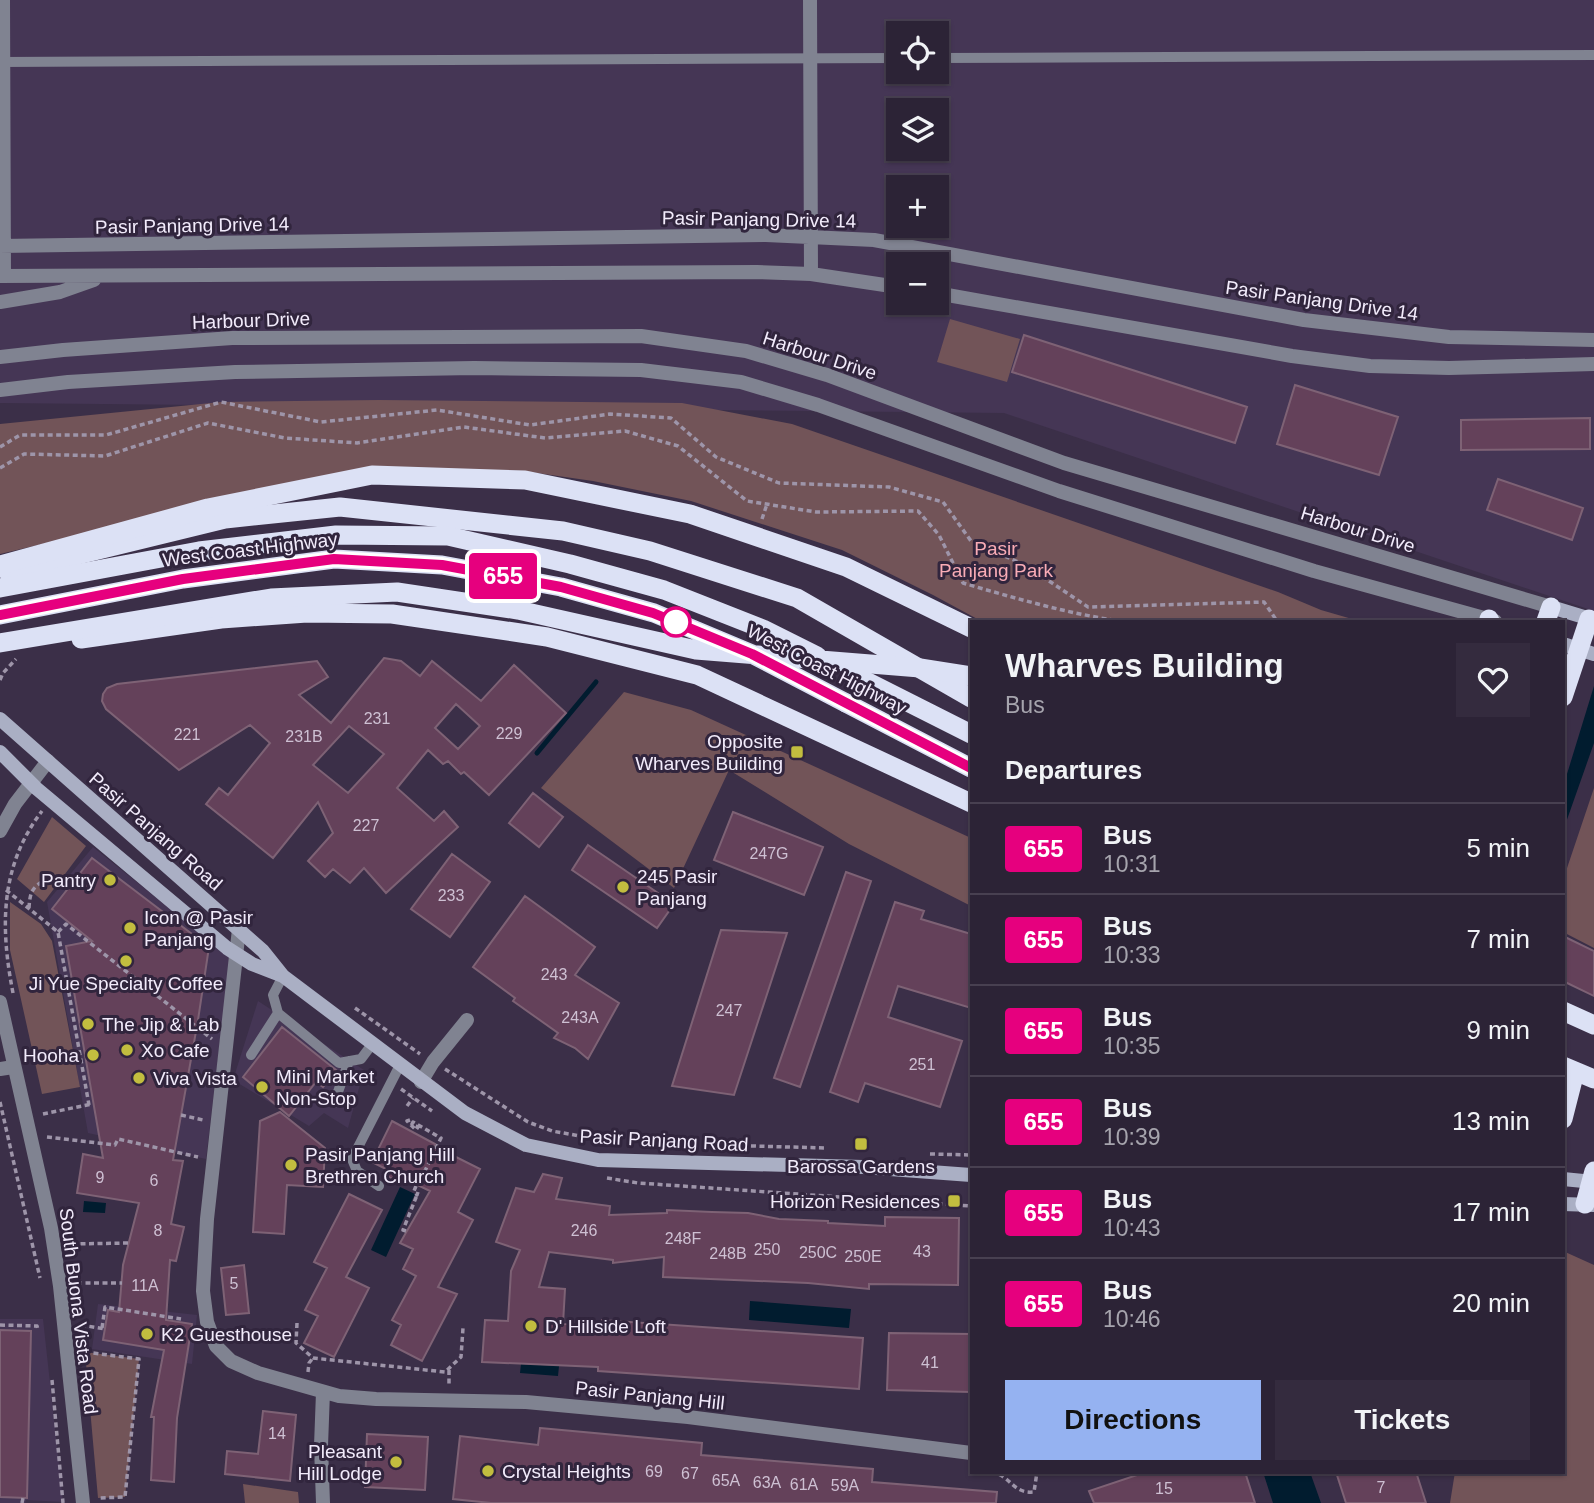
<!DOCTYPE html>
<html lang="en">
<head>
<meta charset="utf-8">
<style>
	body { margin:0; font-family:Helvetica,sans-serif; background:#342b3e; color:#f1f3f6; height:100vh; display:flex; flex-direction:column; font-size:26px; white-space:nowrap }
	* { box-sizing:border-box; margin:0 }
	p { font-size:23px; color:#a6a4ad }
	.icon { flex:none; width:38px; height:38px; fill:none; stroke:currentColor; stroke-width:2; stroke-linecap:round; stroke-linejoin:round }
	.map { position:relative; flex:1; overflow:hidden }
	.details { position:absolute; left:970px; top:620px; width:595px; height:854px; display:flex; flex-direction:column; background:#2c2336; border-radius:0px; box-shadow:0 2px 5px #0004,0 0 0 2px #484051 }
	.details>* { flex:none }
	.badge { padding:0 14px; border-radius:5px; font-size:24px; line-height:46px }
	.fabs { position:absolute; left:886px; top:21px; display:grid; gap:14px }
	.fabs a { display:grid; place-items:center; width:63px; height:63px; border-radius:0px; background:#2c2336; box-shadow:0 2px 5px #0004,0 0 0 2px #484051; font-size:35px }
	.map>.badge { position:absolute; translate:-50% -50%; box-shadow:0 0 0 4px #fff }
	h2 { padding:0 35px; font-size:26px; line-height:63px }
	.round { display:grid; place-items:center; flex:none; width:74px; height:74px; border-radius:0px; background:#342b3e }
	.headline { display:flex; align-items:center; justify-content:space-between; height:119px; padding:0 35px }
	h1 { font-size:33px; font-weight:700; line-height:52px }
	.button { display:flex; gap:14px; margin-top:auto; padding:14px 35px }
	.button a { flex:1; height:80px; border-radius:0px; background:#95b2f1; color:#111; font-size:28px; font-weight:700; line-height:80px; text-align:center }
	.button a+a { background:#342b3e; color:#f1f3f6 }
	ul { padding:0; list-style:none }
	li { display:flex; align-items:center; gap:21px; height:91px; padding:0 35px; border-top:2px solid #484051 }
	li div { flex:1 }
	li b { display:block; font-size:26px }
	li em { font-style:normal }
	li .badge { min-width:77px; font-weight:700; text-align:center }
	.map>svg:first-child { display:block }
	.built { fill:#453655; fill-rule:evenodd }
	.green { fill:#725458 }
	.water { fill:#011c2f }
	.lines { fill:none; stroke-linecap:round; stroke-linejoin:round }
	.stream { stroke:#011c2f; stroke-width:5 }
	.building { fill:#64415a; stroke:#7e6275; stroke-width:2; fill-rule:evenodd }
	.path { stroke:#9e95a9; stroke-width:3.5; stroke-dasharray:5 3.5; stroke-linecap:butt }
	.service { stroke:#808391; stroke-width:10 }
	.minor { stroke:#808391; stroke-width:14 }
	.tertiary { stroke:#808391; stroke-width:14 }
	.secondary { stroke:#aaafc4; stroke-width:14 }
	.trunk { stroke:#dce1f5; stroke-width:19 }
	.trunk-bridge { stroke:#dce1f5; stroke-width:19 }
	.line-casing { stroke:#fff; stroke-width:16 }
	.line { stroke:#e6007e; stroke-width:10 }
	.stop-dot { fill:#fff; stroke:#e6007e; stroke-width:3.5 }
	.poi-dot { fill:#c2bd3f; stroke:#31253d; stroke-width:2.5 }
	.labels { text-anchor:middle; stroke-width:6; stroke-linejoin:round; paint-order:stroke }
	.number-label { font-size:16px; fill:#cec0d3 }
	.street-label { font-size:19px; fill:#f2ebfb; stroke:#31253d }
	.park-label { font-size:19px; fill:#f9acb6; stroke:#31253d }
	.poi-label { font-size:19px; fill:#f2ebfb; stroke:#31253d; text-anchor:start }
</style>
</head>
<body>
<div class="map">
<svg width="1594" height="1503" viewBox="0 0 1594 1503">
	<rect width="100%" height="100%" fill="#3b2f48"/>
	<!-- built -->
	<path class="built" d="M 0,0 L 1594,0 L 1594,611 L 1004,413 L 0,403 ZM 898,33 L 936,33 L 936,72 L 898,72 ZM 898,110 L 936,110 L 936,149 L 898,149 ZM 898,187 L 936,187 L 936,226 L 898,226 ZM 898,264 L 936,264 L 936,303 L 898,303 Z
		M 93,847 L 230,957 L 206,1159 L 88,1133 L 47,902 Z
		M 258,1001 L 364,1070 L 348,1128 L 324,1113 L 309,1126 L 233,1080 Z
		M 98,1304 L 197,1315 L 192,1364 L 92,1349 Z
		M 0,1319 L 43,1319 L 63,1502 L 26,1500 L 25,1503 L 0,1503 Z"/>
	<!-- green -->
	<path class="green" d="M 950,319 L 1020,339 L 1007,382 L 937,362 Z
		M 379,400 L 682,403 L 792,424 L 1278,592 L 1321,610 L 1359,621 L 981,621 L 933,595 L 842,550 L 691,501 L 593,481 L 523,471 L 371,467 L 0,554 L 0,424 L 221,402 Z
		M 624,692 L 691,710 L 971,838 L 971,906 L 849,844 L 729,770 L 674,888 L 541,788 Z
		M 1594,788 L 1594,948 L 1563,932 L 1563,880 Z
		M 52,817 L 86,846 L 44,902 L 17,879 Z
		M 10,902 L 41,924 L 52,941 L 80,1087 L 42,1094 L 10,950 Z
		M 1563,1251 L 1594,1265 L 1594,1503 L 1450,1503 L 1455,1472 L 1563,1472 Z
		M 85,1352 L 139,1359 L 125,1497 L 98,1498 Z
		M 243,1484 L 298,1492 L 299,1503 L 245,1503 Z"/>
	<!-- water -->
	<path class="water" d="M 1594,686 L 1594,743 L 1563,831 L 1563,787 Z
		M 400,1187 L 415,1194 L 386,1257 L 371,1250 Z
		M 84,1201 L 106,1203 L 105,1213 L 83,1212 Z
		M 750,1301 L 851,1309 L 849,1328 L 749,1320 Z
		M 521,1364 L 559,1366 L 558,1376 L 520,1373 Z
		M 1263,1472 L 1310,1472 L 1321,1503 L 1273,1503 Z"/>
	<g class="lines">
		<!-- stream -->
		<path class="stream" d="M 537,753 L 596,682"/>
	</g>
	<!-- building -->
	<path class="building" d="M 1024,335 L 1247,407 L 1235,443 L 1012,372 Z
		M 1295,385 L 1398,417 L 1379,475 L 1277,444 Z
		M 1590,418 L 1590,449 L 1461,450 L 1461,420 Z
		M 1498,479 L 1583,508 L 1572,540 L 1487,510 Z
		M 384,658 L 401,661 L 420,676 L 432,661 L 481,701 L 514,665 L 566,713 L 489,795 L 464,772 L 461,774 L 448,761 L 443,764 L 428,750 L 397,788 L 434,821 L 444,811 L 458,827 L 386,893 L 364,868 L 350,883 L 333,869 L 325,877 L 308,861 L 333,833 L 318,802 L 273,858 L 206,804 L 219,788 L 228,795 L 270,743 L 250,725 L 179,770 L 106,709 L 102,701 L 103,694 L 107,688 L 117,684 L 317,661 L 328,677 L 299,695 L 331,723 ZM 456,704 L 480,726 L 458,749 L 435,728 ZM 349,726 L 384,754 L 348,793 L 313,765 Z
		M 533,793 L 563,817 L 539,847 L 509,823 Z
		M 733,812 L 823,847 L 804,895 L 714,860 Z
		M 588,845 L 674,904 L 657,928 L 572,870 Z
		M 452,854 L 490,882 L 450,937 L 411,909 Z
		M 92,858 L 209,947 L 198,1020 L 173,1160 L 183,1161 L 171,1224 L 184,1227 L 176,1261 L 170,1260 L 166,1320 L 192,1324 L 177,1418 L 174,1482 L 151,1480 L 154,1417 L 151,1417 L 164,1350 L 103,1340 L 108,1310 L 119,1312 L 123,1265 L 139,1203 L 77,1193 L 83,1154 L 103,1158 L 66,946 L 92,941 L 52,909 Z
		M 846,872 L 871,881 L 800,1087 L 774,1078 Z
		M 525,896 L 595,947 L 575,975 L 619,1003 L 588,1059 L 575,1048 L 554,1038 L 558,1033 L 513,1001 L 515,998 L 473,967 Z
		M 895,902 L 924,911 L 921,919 L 971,934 L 971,1008 L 898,986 L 888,1017 L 962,1041 L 940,1107 L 865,1083 L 858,1102 L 830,1092 Z
		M 721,930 L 787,933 L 734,1095 L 672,1086 Z
		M 1563,936 L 1594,951 L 1594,996 L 1563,981 Z
		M 282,1027 L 336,1070 L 323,1087 L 316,1082 L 289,1116 L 243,1077 Z
		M 280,1112 L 325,1148 L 323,1187 L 287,1185 L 284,1234 L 253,1232 L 260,1121 Z
		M 392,1121 L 435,1144 L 434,1146 L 480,1169 L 458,1212 L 473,1220 L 438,1287 L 457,1294 L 422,1361 L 391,1345 L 401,1325 L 392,1320 L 416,1276 L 403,1269 L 413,1249 L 400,1243 L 430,1191 L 401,1177 L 398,1182 L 383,1174 L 386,1169 L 372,1162 Z
		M 543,1174 L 562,1178 L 556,1199 L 610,1206 L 609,1215 L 667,1213 L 667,1210 L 712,1212 L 748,1213 L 779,1219 L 828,1221 L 828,1223 L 885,1226 L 885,1217 L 959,1218 L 958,1285 L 869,1284 L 869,1289 L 808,1283 L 663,1277 L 664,1257 L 613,1263 L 613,1260 L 549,1252 L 539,1287 L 565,1289 L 563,1324 L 602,1325 L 602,1320 L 863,1338 L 859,1389 L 598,1371 L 598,1367 L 482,1362 L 485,1320 L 508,1321 L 511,1271 L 520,1250 L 496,1242 L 516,1188 L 534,1192 Z
		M 349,1194 L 382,1210 L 346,1277 L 369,1288 L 334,1357 L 304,1343 L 318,1316 L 305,1310 L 327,1268 L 314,1262 Z
		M 244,1265 L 249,1313 L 226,1315 L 221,1268 Z
		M 0,1330 L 31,1331 L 27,1498 L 0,1497 Z
		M 889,1333 L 971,1334 L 971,1392 L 887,1390 Z
		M 263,1411 L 296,1415 L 290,1481 L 225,1474 L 227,1451 L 258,1454 Z
		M 540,1428 L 702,1443 L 701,1455 L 873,1469 L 872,1482 L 997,1492 L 996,1503 L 491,1503 L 453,1499 L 460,1436 L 538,1445 Z
		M 367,1434 L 428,1437 L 425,1490 L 365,1487 Z
		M 1146,1472 L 1245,1472 L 1255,1503 L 1094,1503 L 1089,1491 Z
		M 1336,1472 L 1416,1472 L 1426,1503 L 1346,1503 Z"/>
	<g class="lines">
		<!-- path -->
		<path class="path" d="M 0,447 L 20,435 L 106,435 L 221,402 L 321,422 L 437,410 L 530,425 L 610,414 L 671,418 L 716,457 L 779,483 L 889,487 L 943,502 L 971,541 L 1025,565 L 1088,607 L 1264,602 L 1277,621
			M 0,468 L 24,454 L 105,456 L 208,423 L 285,438 L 357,443 L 464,427 L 545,438 L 625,431 L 678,446 L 747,501 L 816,512 L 918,511 L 939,535 L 963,583 C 1014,598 1066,613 1119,621
			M 762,519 L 767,504
			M 0,680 L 3,673 L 16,659
			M 6,890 L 58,932 L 89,1105
			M 29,908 C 30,887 35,886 52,876 L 74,880
			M 58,932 L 66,924 L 212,1039
			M 13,993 C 0,927 0,866 42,811
			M 355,1008 L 420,1054
			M 445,1069 L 528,1122 L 552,1131 L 619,1143
			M 401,1089 L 432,1111
			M 0,1102 L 40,1278
			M 407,1106 L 413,1098
			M 43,1114 L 92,1104
			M 181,1115 L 203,1120
			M 410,1120 L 407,1121 L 416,1130 L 418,1127 L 412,1124 L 413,1122 L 441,1138 L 419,1183
			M 47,1137 L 115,1145 L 118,1139 L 198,1157
			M 717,1145 L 825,1148
			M 930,1154 L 971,1155
			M 607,1178 L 638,1183 L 971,1206
			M 416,1186 L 414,1191 L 417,1195 L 418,1192
			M 406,1231 L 403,1230 L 417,1195
			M 72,1244 L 130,1243
			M 77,1283 L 122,1283
			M 297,1323 L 296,1343 L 313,1358 L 445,1372 L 461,1357 L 463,1328
			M 0,1325 L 37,1326 L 38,1330
			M 81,1325 L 105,1329
			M 102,1328 L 105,1307 L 181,1319
			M 85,1352 L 139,1359 L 125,1497 L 98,1498
			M 449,1370 L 449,1386
			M 308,1372 L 309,1363 L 313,1358
			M 52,1380 L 63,1503
			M 991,1472 C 1011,1475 1012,1494 1034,1492 L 1037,1472
			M 22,1503 L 23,1498"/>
		<!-- service -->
		<path class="service" d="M 936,58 L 1594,55
			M 0,62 L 898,58
			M 283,976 L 273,995 L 278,1013 L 339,1063 L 361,1059 L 373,1043
			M 251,1055 L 278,1013
			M 334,1103 L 349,1061
			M 379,1186 L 357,1171 L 352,1159 L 400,1065"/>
		<!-- minor -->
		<path class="minor" d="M 3,0 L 4,276
			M 810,0 L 811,274
			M 0,246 L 766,235 L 874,240 L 1304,320 L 1449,337 L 1594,340
			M 0,276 L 757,272 L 811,274 L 898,287
			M 936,293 L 1292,356 L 1370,366 L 1449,368 L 1594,364
			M 0,302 L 60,292 L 94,280
			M 239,929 L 207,1219 L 203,1291 L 207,1322 L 216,1346 L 231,1361 L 258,1373 L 339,1396 L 376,1399 L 526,1402 L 688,1417 L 971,1453
			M 0,1069 L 13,1067
			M 421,1082 L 433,1062 L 467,1020
			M 323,1392 L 321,1446 L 323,1503"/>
		<!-- tertiary -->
		<path class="tertiary" d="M 0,357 L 63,350 L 232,338 L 641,336 L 746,351 L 827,375 L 1064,463 L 1551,607
			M 0,390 L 68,382 L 235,372 L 474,368 L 641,370 L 741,382 L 818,405 L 1059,491 L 1314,571 L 1495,621
			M 0,831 L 15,804 L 48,761
			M 0,1002 L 51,1228 L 60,1286 L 83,1503"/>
		<!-- secondary -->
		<path class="secondary" d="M 1551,607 L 1594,620
			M 1563,644 L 1594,654
			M 0,719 L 263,951 L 283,976 L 465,1113 L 526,1145 L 598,1160 L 863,1167 L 971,1175
			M 0,752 L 36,788 L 227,948 L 252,964 L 283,976
			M 1563,1179 L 1594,1182
			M 1563,1204 L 1593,1205"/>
		<!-- trunk -->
		<path class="trunk" d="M 8,572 L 225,519 L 340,507 L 563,531 L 650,551 L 797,598 L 971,698
			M 1489,619 L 1490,621
			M 1546,621 L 1551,607
			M 81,639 L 221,619 L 307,613 L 392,614 L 547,637 L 697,675 L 971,803
			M 856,676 L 971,734
			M 1563,697 L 1589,619
			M 846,703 L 971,768
			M 1563,1011 L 1594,1025
			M 1563,1066 L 1594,1079
			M 1563,1119 L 1575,1072
			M 1585,1204 L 1594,1171"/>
		<!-- trunk-bridge -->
		<path class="trunk-bridge" d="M 0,565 L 208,508 L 372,475 L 525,480 L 690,514 L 846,567 L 971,628
			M 0,588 L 199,551 L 336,535 L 448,536 L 570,564 L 664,590 L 763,629 L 817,656
			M 0,615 L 183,579 L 334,559 L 442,565 L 561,587 L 654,613 L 752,654 L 846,703
			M 0,643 L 271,598 L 397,592 L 518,610 L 696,650 L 920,668 L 971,676"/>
	</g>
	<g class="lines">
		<!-- line casing -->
		<g class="line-casing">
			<path id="line" d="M 0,615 L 183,579 L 334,559 L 442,565 L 561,587 L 653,613 L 752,654 L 971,768"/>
		</g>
		<!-- line -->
		<use href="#line" class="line"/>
	</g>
	<!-- markers -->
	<circle class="stop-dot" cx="676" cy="622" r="14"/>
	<g class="poi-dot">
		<rect x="790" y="745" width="14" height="14" rx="3.5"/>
		<circle cx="110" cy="880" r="7"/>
		<circle cx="623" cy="887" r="7"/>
		<circle cx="130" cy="928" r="7"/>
		<circle cx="126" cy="961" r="7"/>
		<circle cx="88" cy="1024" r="7"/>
		<circle cx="127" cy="1050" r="7"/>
		<circle cx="93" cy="1055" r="7"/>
		<circle cx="139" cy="1078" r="7"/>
		<circle cx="262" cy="1087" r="7"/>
		<rect x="854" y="1137" width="14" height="14" rx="3.5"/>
		<circle cx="291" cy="1165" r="7"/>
		<rect x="947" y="1194" width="14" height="14" rx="3.5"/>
		<circle cx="531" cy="1326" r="7"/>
		<circle cx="147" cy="1334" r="7"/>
		<circle cx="396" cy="1462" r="7"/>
		<circle cx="488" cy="1471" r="7"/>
	</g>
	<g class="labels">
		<!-- number labels -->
		<g class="number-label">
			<text x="377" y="724">231</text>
			<text x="509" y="739">229</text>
			<text x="187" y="740">221</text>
			<text x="304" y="742">231B</text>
			<text x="366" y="831">227</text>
			<text x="769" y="859">247G</text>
			<text x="451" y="901">233</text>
			<text x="554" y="980">243</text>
			<text x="729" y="1016">247</text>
			<text x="580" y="1023">243A</text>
			<text x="922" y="1070">251</text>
			<text x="100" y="1183">9</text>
			<text x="154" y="1186">6</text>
			<text x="158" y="1236">8</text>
			<text x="584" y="1236">246</text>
			<text x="683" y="1244">248F</text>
			<text x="767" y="1255">250</text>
			<text x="922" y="1257">43</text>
			<text x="818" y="1258">250C</text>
			<text x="728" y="1259">248B</text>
			<text x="863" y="1262">250E</text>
			<text x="234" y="1289">5</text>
			<text x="145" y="1291">11A</text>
			<text x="930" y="1368">41</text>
			<text x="277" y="1439">14</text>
			<text x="654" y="1477">69</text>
			<text x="690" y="1479">67</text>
			<text x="726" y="1486">65A</text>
			<text x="767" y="1488">63A</text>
			<text x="804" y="1490">61A</text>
			<text x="845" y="1491">59A</text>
			<text x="1381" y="1493">7</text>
			<text x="1164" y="1494">15</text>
		</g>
		<!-- street labels -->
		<g class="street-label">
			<text transform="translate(759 219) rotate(1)" y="7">Pasir Panjang Drive 14</text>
			<text transform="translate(192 225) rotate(-1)" y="7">Pasir Panjang Drive 14</text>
			<text transform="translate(1322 300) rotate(8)" y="7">Pasir Panjang Drive 14</text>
			<text transform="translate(251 320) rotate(-2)" y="7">Harbour Drive</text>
			<text transform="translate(820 355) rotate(18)" y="7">Harbour Drive</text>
			<text transform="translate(1358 529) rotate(17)" y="7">Harbour Drive</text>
			<text transform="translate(250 549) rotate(-7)" y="7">West Coast Highway</text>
			<text transform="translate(827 669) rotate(27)" y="7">West Coast Highway</text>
			<text transform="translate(156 831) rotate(41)" y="7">Pasir Panjang Road</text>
			<text transform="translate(664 1140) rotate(3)" y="7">Pasir Panjang Road</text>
			<text transform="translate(79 1311) rotate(83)" y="7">South Buona Vista Road</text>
			<text transform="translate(650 1395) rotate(6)" y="7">Pasir Panjang Hill</text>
		</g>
		<!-- park labels -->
		<g class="park-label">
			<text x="996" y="555">Pasir<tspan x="996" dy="22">Panjang Park</tspan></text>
		</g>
		<!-- poi labels -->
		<g class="poi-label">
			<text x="783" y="748" text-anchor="end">Opposite<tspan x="783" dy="22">Wharves Building</tspan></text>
			<text x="637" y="883">245 Pasir<tspan x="637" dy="22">Panjang</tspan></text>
			<text x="96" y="887" text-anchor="end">Pantry</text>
			<text x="144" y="924">Icon @ Pasir<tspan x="144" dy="22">Panjang</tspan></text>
			<text x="126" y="990" text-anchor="middle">Ji Yue Specialty Coffee</text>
			<text x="102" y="1031">The Jip &amp; Lab</text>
			<text x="141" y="1057">Xo Cafe</text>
			<text x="79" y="1062" text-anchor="end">Hooha</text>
			<text x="276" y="1083">Mini Market<tspan x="276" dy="22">Non-Stop</tspan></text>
			<text x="153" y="1085">Viva Vista</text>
			<text x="305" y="1161">Pasir Panjang Hill<tspan x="305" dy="22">Brethren Church</tspan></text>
			<text x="861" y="1173" text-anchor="middle">Barossa Gardens</text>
			<text x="940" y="1208" text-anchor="end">Horizon Residences</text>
			<text x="545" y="1333">D' Hillside Loft</text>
			<text x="161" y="1341">K2 Guesthouse</text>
			<text x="382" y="1458" text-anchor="end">Pleasant<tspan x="382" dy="22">Hill Lodge</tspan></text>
			<text x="502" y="1478">Crystal Heights</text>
		</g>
	</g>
</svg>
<div class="fabs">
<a><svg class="icon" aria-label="locate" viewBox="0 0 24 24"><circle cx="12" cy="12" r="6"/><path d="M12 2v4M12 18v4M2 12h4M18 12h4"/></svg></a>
<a><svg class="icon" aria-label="layers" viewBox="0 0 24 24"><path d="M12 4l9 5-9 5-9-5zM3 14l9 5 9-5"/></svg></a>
<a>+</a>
<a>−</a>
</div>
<b class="badge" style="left:503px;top:576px;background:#e6007e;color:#fff">655</b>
<section class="details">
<div class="headline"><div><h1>Wharves Building</h1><p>Bus</p></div><a class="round"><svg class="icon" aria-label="heart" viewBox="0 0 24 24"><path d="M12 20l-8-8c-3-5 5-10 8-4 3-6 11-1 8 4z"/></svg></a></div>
<h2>Departures</h2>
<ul>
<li><span class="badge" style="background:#e6007e;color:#fff">655</span><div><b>Bus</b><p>10:31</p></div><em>5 min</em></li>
<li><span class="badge" style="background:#e6007e;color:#fff">655</span><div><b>Bus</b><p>10:33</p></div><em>7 min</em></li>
<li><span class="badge" style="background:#e6007e;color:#fff">655</span><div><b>Bus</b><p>10:35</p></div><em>9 min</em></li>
<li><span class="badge" style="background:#e6007e;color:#fff">655</span><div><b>Bus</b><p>10:39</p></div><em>13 min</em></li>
<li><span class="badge" style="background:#e6007e;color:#fff">655</span><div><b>Bus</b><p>10:43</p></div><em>17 min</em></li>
<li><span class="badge" style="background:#e6007e;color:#fff">655</span><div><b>Bus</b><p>10:46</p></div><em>20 min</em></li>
</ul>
<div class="button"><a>Directions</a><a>Tickets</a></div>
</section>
</div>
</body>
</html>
